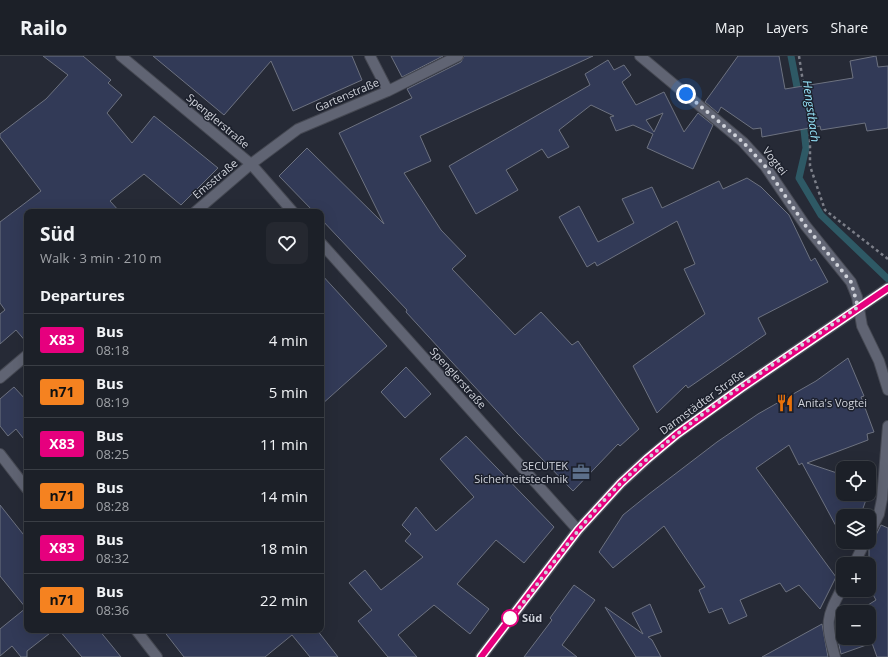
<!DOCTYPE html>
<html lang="en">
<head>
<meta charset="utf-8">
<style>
	body { margin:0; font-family:"Open Sans",sans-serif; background:#252830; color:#f1f3f6; height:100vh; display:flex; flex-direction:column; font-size:15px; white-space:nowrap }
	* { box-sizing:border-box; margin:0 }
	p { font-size:13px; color:#a0a3a8 }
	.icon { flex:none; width:22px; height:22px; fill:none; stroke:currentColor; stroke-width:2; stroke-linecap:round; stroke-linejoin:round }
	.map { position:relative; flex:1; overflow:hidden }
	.drawer { position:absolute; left:24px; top:153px; width:300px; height:424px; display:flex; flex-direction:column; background:#1c2028; border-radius:8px; box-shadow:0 4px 16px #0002,0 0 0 1px #3a3e45 }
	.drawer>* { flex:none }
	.badge { padding:0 8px; border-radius:3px; font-size:14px; line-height:26px }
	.buttons { position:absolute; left:836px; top:405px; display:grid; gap:8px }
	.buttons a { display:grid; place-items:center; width:40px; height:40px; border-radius:8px; background:#1c2028; box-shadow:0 4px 16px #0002,0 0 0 1px #3a3e45; font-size:20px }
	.you { position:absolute; width:20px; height:20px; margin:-10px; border:3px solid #fff; border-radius:50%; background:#1a73e8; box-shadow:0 0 0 6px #1a73e833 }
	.map>.badge { position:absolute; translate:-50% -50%; box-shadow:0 0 0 2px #fff }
	h2 { padding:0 16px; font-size:15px; line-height:36px }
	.round { display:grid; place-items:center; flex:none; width:42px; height:42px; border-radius:8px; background:#252830 }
	.overview { display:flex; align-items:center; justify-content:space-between; height:68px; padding:0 16px }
	h1 { font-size:19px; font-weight:700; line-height:30px }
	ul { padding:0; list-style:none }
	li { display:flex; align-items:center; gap:12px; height:52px; padding:0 16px; border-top:1px solid #3a3e45 }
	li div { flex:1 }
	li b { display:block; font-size:15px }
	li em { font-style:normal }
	li .badge { min-width:44px; font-weight:700; text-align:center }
	header { display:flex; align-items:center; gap:24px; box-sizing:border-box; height:56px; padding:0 20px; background:#1c2028; border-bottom:1px solid #3a3e45 }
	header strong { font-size:19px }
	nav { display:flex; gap:22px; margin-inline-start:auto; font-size:14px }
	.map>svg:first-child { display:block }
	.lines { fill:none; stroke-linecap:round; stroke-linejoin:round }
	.stream { stroke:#2e5965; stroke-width:7 }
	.building { fill:#323a57; stroke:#6d7280; fill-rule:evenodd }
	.minor-casing { stroke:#454852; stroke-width:12 }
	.tertiary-casing { stroke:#454852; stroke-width:12 }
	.path { stroke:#7c7f89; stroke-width:2.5; stroke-dasharray:3 3; stroke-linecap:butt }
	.minor { stroke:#606473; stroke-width:10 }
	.tertiary { stroke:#606473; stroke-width:10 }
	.line-casing { stroke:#fff; stroke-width:9 }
	.line { stroke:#e6007e; stroke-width:6 }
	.walk { stroke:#d0d3db; stroke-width:4; stroke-dasharray:0 7.2 }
	.stop-dot { fill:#fff; stroke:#e6007e; stroke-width:2 }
	.labels { text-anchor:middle; stroke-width:3; stroke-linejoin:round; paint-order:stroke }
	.street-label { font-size:11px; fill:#d0d3db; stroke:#1c202c }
	.poi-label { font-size:11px; fill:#d0d3db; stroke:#1c202c; text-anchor:start }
	.stop-label { font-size:11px; font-weight:bold; fill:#d0d3db; stroke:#1c202c; text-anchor:start }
	.water-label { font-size:12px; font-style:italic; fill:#96e3f9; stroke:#1c202c }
</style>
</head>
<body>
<header>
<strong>Railo</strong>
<nav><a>Map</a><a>Layers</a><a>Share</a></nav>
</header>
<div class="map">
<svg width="888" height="601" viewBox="0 0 888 601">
	<rect width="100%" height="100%" fill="#262a36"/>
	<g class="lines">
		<!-- stream -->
		<path class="stream" d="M 791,0 L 799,41
			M 803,65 L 806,92 L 799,122 L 821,159 L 888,223"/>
	</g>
	<!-- building -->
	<path class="building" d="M 43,0 L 83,0 L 111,24 L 108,27 L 122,39 L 107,57 L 132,87 L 154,60 L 218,112 L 181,149 L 144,118 L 110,145 L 120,156 L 27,156 L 27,287 L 16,274 L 0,288 L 0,258 L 5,254 L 0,247 L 0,166 L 41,135 L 0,81 L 0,78 L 46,43 L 68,19 Z
		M 153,0 L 352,0 L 362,24 L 293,55 L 271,5 L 224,59 Z
		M 391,0 L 443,0 L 402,21 Z
		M 464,0 L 593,0 L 420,80 L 431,105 L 404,117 L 441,174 L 466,200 L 452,213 L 515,279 L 541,256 L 572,289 L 578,285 L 639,373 L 620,390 L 618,388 L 573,435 L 518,378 L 406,256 L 407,254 L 321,163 L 321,156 L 314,156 L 279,120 L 307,92 L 384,168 L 339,77 L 412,42 L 407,33 L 461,6 Z
		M 738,0 L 779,0 L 785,33 L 853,22 L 850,5 L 876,0 L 878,11 L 888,10 L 888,72 L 867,75 L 865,67 L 821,74 L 820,70 L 762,81 L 761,72 L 753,73 L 721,51 L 718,57 L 705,46 Z
		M 608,4 L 614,14 L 624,9 L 631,19 L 622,26 L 636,49 L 664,36 L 684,76 L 698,57 L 713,69 L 693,113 L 647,92 L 653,78 L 633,69 L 616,75 L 610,61 L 614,60 L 591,49 L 559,74 L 569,91 L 548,102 L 542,93 L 506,114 L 518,134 L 476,158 L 449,110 L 590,29 L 585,18 ZM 663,57 L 654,76 L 646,64 Z
		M 747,122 L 761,131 L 789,159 L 811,205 L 815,202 L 828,226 L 758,262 L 766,278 L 688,332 L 686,329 L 657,357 L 633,310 L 705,258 L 684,213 L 695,208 L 677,165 L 597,210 L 595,206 L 587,211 L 559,161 L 579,150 L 598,186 L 634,167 L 622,143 L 652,131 L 662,152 L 719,125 L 723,133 Z
		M 321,218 L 387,290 L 321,349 Z
		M 848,302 L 864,340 L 861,341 L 874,376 L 867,378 L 868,384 L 807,407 L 843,419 L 843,438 L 868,438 L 861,458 L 864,460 L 843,460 L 843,483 L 802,407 L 799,409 L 789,389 L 756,412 L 836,521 L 820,553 L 799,529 L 786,536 L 780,527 L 740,544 L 747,560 L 729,568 L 722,552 L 709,557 L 699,534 L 705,531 L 664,470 L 613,512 L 599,496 L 623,459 L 649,438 L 717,386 L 758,358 L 816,325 Z
		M 406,311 L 431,338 L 405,362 L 381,336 Z
		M 14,331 L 27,345 L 27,387 L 16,373 L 8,380 L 0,370 L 0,343 Z
		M 466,380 L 554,471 L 524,507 L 496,484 L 457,528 L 489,553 L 470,578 L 434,549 L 398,579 L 417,601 L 388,601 L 358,565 L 372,554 L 349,527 L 365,514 L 381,534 L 423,501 L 405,485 L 411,478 L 402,469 L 416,451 L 436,475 L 474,441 L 440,403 Z
		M 0,449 L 27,483 L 27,574 L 54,574 L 27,595 L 27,601 L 21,601 L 12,590 L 0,600 L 0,573 L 26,552 L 0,520 Z
		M 881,469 L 888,472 L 888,601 L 877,601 L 872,587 L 841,598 L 835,571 L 836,560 L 843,558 L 843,582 L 869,582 L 869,556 L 848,556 L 859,552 L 860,554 L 876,544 L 869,531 L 869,493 L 871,484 L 875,481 Z
		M 574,529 L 595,544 L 562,589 L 577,601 L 524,601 L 552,564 L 550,562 Z
		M 650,548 L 662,576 L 648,581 L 652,584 L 661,601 L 636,601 L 605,551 L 643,578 L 632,557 Z
		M 822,568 L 828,601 L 762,601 Z
		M 59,574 L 99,574 L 121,601 L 82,601 Z
		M 163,574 L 317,574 L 338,601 L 310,601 L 292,579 L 265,601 L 184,601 Z"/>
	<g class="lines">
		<!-- minor casing -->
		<g class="minor-casing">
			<path id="minor" d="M 121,0 L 251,108 L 293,156
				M 370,0 L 388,35
				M 640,0 L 743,86 L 765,110 L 805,169 L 851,226 L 857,241 L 862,270 L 879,305 L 888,334
				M 195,156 L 251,108 L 298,73 L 388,35 L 458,0
				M 321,187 L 578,474
				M 0,322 L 27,299
				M 0,398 L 27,433
				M 869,478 L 879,458 L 882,443 L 888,370
				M 854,508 L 865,486
				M 136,574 L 157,601
				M 835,601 C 825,564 826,563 843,530"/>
		</g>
		<!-- tertiary casing -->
		<g class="tertiary-casing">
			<path id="tertiary" d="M 481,601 L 578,474 L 621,427 L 647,403 L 677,378 L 741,332 L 888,232"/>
		</g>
		<!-- path -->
		<path class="path" d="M 799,0 L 810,72 L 810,110 L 825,154 L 888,203"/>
		<!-- minor -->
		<use href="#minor" class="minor"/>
		<!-- tertiary -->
		<use href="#tertiary" class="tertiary"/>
	</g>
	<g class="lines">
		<!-- line casing -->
		<g class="line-casing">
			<path id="line" d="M 481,601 L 578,474 L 621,427 L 647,403 L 677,378 L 741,332 L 888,232"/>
		</g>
		<!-- line -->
		<use href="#line" class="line"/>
		<!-- walk -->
		<path class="walk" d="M 510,562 C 521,551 538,527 550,511 C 572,482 595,452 622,426 C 693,358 778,306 858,251 L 851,226 L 805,169 L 765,110 L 743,86 L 686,38"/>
	</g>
	<!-- icons -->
	<defs>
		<g id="restaurant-bare" transform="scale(1.38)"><path d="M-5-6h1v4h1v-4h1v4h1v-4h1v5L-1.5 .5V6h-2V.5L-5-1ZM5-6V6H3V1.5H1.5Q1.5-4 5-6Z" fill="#e8710a" stroke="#1c202c" stroke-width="2.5" paint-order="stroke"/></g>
		<g id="office-bare" transform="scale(1.38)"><path d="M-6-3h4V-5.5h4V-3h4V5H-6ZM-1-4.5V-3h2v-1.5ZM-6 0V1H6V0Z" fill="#5c6f8a" stroke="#1c202c" stroke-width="2.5" paint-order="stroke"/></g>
	</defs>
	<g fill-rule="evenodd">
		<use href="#restaurant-bare" x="785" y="347"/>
		<use href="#office-bare" x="581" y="416"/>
	</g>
	<!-- markers -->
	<circle class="stop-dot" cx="510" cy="562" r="8"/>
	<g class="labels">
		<!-- street labels -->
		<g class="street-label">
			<text transform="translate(347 39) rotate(-23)" y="4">Gartenstraße</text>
			<text transform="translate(218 65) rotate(40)" y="4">Spenglerstraße</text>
			<text transform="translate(775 105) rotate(52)" y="4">Vogtei</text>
			<text transform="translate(215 123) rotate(-40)" y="4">Emsstraße</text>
			<text transform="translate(458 322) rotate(48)" y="4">Spenglerstraße</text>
			<text transform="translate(702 346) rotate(-36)" y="4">Darmstädter Straße</text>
		</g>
		<!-- poi labels -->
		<g class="poi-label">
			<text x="798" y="351">Anita's Vogtei</text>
			<text x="568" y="414" text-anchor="end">SECUTEK<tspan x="568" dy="13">Sicherheitstechnik</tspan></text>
		</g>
		<!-- stop labels -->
		<g class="stop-label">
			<text x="522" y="566">Süd</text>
		</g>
		<!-- water labels -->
		<g class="water-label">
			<text transform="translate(811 55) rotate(82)" y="4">Hengstbach</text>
		</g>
	</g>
</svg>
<div class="buttons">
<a><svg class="icon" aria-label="locate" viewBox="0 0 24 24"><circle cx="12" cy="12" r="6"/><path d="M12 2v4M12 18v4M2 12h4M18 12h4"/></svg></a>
<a><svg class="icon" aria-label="layers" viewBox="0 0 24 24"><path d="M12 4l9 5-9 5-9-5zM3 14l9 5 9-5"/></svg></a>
<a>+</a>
<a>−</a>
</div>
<div class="you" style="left:686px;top:38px"></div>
<section class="drawer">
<div class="overview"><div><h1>Süd</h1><p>Walk · 3 min · 210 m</p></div><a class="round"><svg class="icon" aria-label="heart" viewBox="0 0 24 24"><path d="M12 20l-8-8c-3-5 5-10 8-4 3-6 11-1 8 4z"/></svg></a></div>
<h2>Departures</h2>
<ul>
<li><span class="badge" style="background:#e6007e;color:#fff">X83</span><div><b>Bus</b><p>08:18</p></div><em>4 min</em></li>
<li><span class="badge" style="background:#f58220;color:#111">n71</span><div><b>Bus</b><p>08:19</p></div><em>5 min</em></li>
<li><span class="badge" style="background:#e6007e;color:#fff">X83</span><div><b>Bus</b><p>08:25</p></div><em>11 min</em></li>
<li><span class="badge" style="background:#f58220;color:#111">n71</span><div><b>Bus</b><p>08:28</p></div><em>14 min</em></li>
<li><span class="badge" style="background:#e6007e;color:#fff">X83</span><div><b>Bus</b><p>08:32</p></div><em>18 min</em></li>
<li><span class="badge" style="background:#f58220;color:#111">n71</span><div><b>Bus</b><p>08:36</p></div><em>22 min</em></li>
</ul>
</section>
</div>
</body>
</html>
